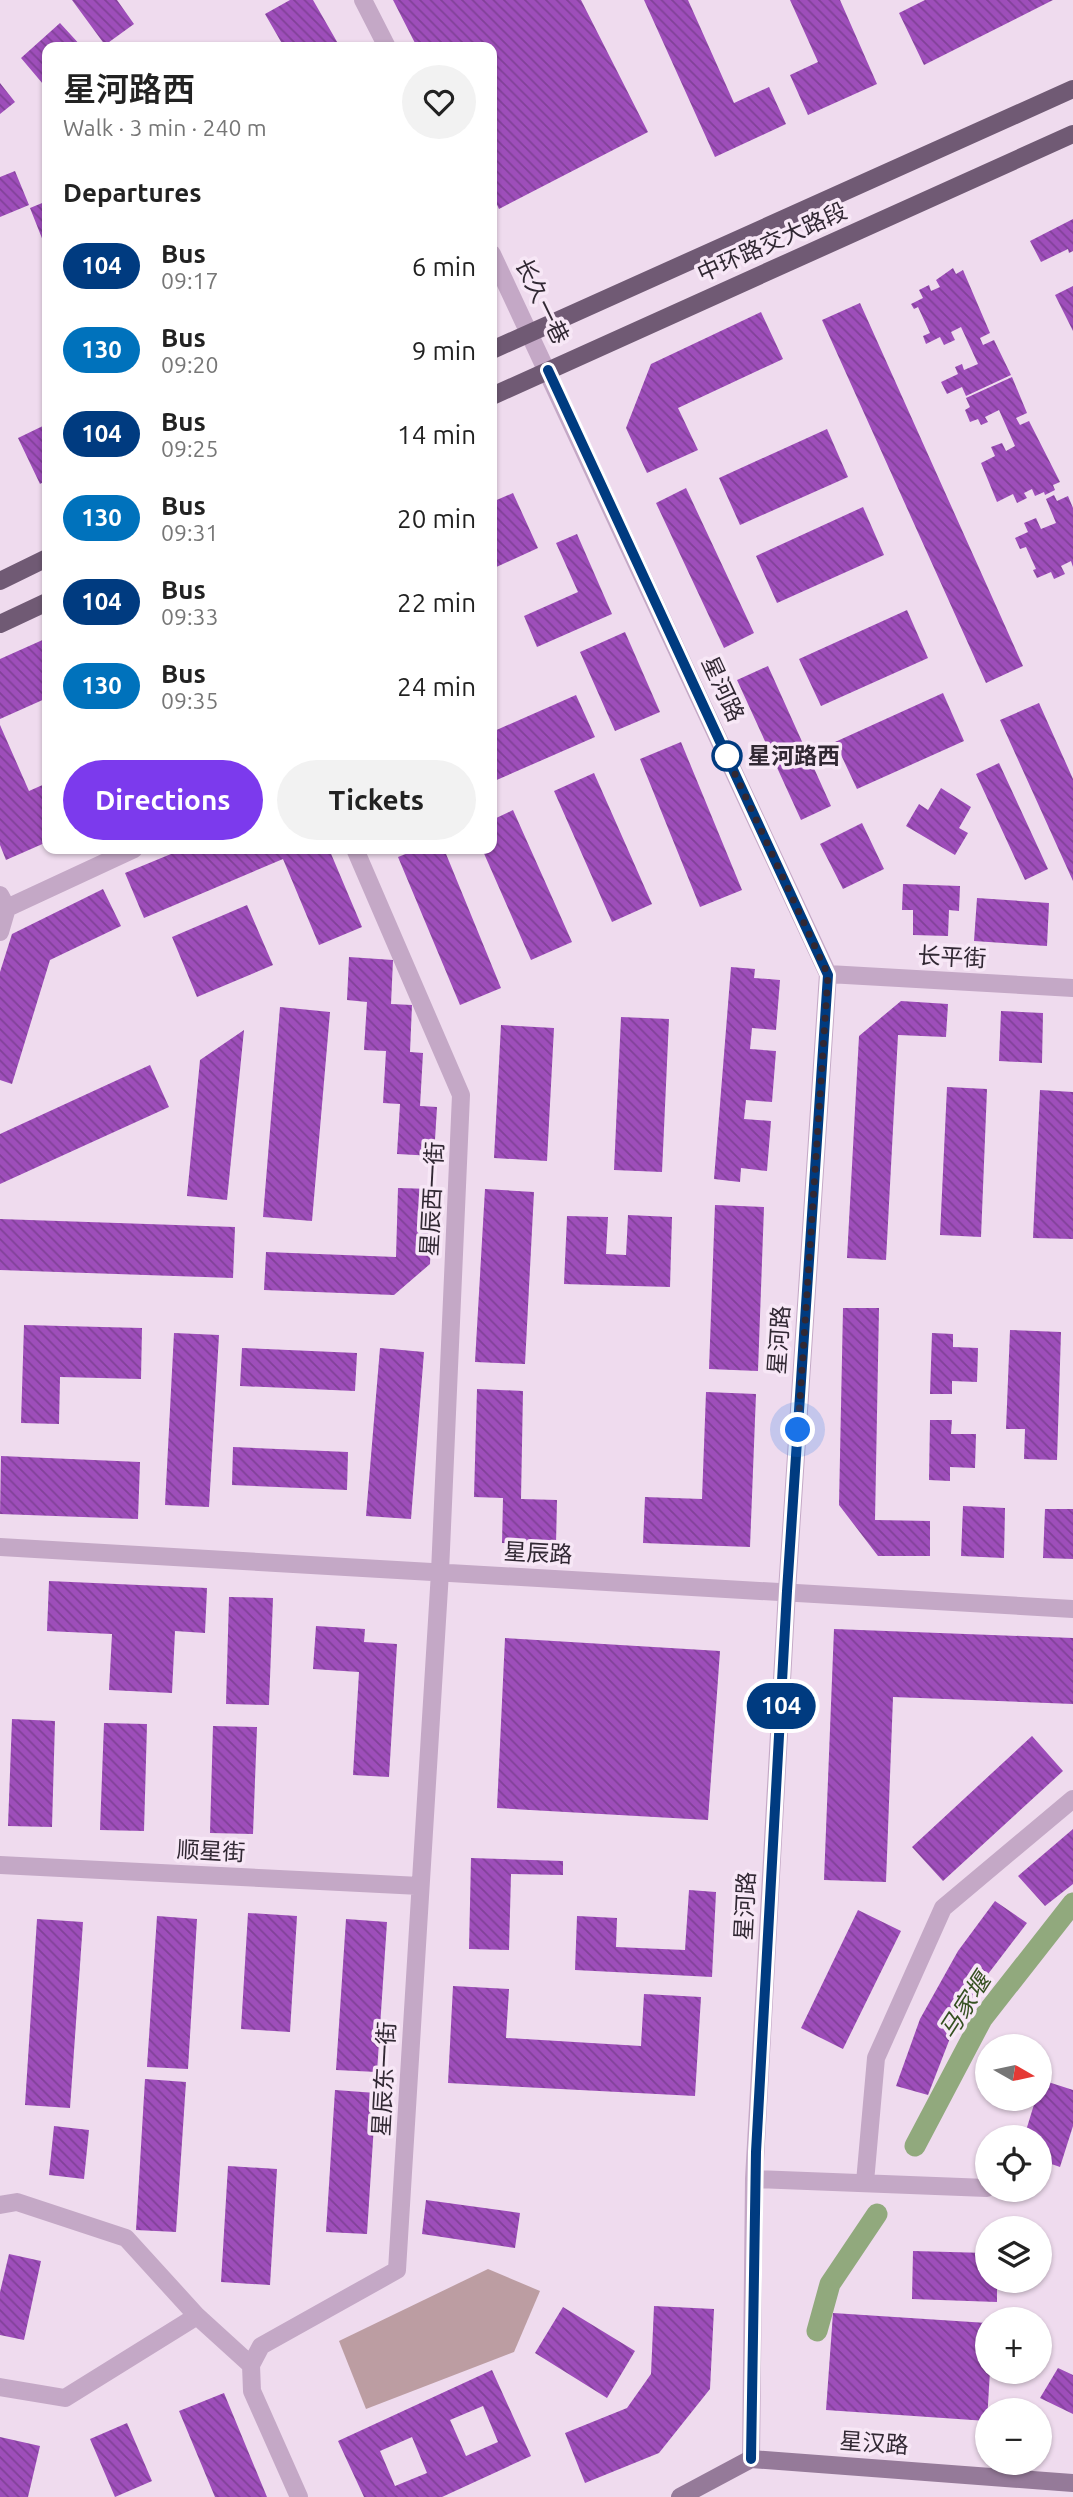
<!DOCTYPE html>
<html lang="en">
<head>
<meta charset="utf-8">
<style>
	body { margin:0; font-family:Ubuntu,"Noto Sans SC",sans-serif; background:#f2f2f2; color:#222; height:100vh; display:flex; flex-direction:column; font-size:26px; white-space:nowrap }
	* { box-sizing:border-box; margin:0 }
	p { font-size:23px; color:#767676 }
	.icon { flex:none; width:38px; height:38px; fill:none; stroke:currentColor; stroke-width:2; stroke-linecap:round; stroke-linejoin:round }
	.map { position:relative; flex:1; overflow:hidden }
	.side { position:absolute; left:42px; top:42px; width:455px; height:812px; display:flex; flex-direction:column; background:#fff; border-radius:14px; box-shadow:0 2px 5px #0004 }
	.side>* { flex:none }
	.badge { padding:0 14px; border-radius:23px; font-size:24px; line-height:46px }
	.needle { width:46px; rotate:99deg }
	.controls { position:absolute; left:975px; top:2034px; display:grid; gap:14px }
	.controls a { display:grid; place-items:center; width:77px; height:77px; border-radius:50%; background:#fff; box-shadow:0 2px 5px #0004; font-size:35px }
	.you { position:absolute; width:35px; height:35px; margin:-18px; border:5px solid #fff; border-radius:50%; background:#1a73e8; box-shadow:0 0 0 10px #1a73e833 }
	.map>.badge { position:absolute; translate:-50% -50%; box-shadow:0 0 0 4px #fff }
	h2 { padding:0 21px; font-size:26px; line-height:63px }
	.round { display:grid; place-items:center; flex:none; width:74px; height:74px; border-radius:37px; background:#f2f2f2 }
	.headline { display:flex; align-items:center; justify-content:space-between; height:119px; padding:0 21px }
	h1 { font-size:33px; font-weight:600; line-height:52px }
	.button { display:flex; gap:14px; margin-top:auto; padding:14px 21px }
	.button a { flex:1; height:80px; border-radius:42px; background:#7c3aed; color:#fff; font-size:28px; font-weight:600; line-height:80px; text-align:center }
	.button a+a { background:#f2f2f2; color:#222 }
	ul { padding:0; list-style:none }
	li { display:flex; align-items:center; gap:21px; height:84px; padding:0 21px }
	li div { flex:1 }
	li b { display:block; font-size:26px }
	li em { font-style:normal }
	li .badge { min-width:77px; font-weight:700; text-align:center }
	.map>svg:first-child { display:block }
	.green { fill:#bc9da2 }
	.lines { fill:none; stroke-linecap:round; stroke-linejoin:round }
	.canal { stroke:#91a97d; stroke-width:21 }
	.building { fill:url(#building-back-hatch); fill-rule:evenodd }
	.street { stroke:#c4a8c6; stroke-width:18 }
	.secondary { stroke:#957a99; stroke-width:18 }
	.primary { stroke:#705a74; stroke-width:18 }
	.line-casing { stroke:#fff; stroke-width:16 }
	.line { stroke:#003b80; stroke-width:10 }
	.walk { stroke:#312833; stroke-width:7; stroke-dasharray:0 12.6 }
	.stop-dot { fill:#fff; stroke:#003b80; stroke-width:3.5 }
	.labels { text-anchor:middle; stroke-width:7; stroke-linejoin:round; paint-order:stroke }
	.street-label { font-size:23px; fill:#312833; stroke:#f7e7f6 }
	.stop-label { font-size:23px; font-weight:bold; fill:#312833; stroke:#f7e7f6; text-anchor:start }
	.water-label { font-size:24px; font-style:italic; fill:#365121; stroke:#f7e7f6 }
</style>
</head>
<body>
<div class="map">
<svg width="1073" height="2497" viewBox="0 0 1073 2497">
	<defs>
		<pattern id="building-back-hatch" width="6" height="6" patternUnits="userSpaceOnUse" patternTransform="scale(1.75)"><rect width="6" height="6" fill="#9e4eba"/><path d="M-1 5l2 2M0 0l6 6M5-1l2 2" fill="none" stroke="#814198"/></pattern>
	</defs>
	<rect width="100%" height="100%" fill="#efdbee"/>
	<!-- green -->
	<path class="green" d="M 488,2269 L 540,2291 L 514,2352 L 366,2409 L 339,2341 Z"/>
	<g class="lines">
		<!-- canal -->
		<path class="canal" d="M 915,2146 L 982,2019 L 1073,1903
			M 817,2331 L 830,2284 L 877,2214"/>
	</g>
	<!-- building -->
	<path class="building" d="M 72,0 L 117,0 L 134,24 L 105,45 Z
		M 290,0 L 313,0 L 340,47 L 284,47 L 265,14 Z
		M 393,0 L 581,0 L 648,132 L 499,209 L 492,194 L 492,47 L 417,47 Z
		M 644,0 L 688,0 L 734,103 L 769,87 L 786,124 L 715,157 Z
		M 790,0 L 840,0 L 877,84 L 808,115 L 790,75 L 818,62 Z
		M 925,0 L 1053,0 L 924,65 L 899,13 Z
		M 60,23 L 82,47 L 47,47 L 47,80 L 43,84 L 21,58 Z
		M 0,83 L 15,102 L 0,114 Z
		M 15,171 L 29,205 L 0,217 L 0,177 Z
		M 47,201 L 47,251 L 30,208 Z
		M 1073,219 L 1073,251 L 1069,253 L 1068,249 L 1041,262 L 1030,241 Z
		M 953,268 L 956,274 L 963,270 L 990,333 L 980,338 L 983,345 L 994,340 L 1011,375 L 966,396 L 962,387 L 947,394 L 941,382 L 958,374 L 955,367 L 962,364 L 964,370 L 978,364 L 961,327 L 951,332 L 955,340 L 944,345 L 940,337 L 926,344 L 923,336 L 930,333 L 918,307 L 914,309 L 911,304 L 923,298 L 919,290 L 929,285 L 931,291 L 940,287 L 936,280 Z
		M 1073,286 L 1073,331 L 1055,295 Z
		M 860,303 L 1023,666 L 986,683 L 822,320 Z
		M 761,312 L 783,359 L 678,408 L 698,450 L 647,473 L 626,428 L 651,364 Z
		M 1012,377 L 1027,413 L 1016,418 L 1020,425 L 1029,421 L 1060,482 L 1053,485 L 1055,490 L 1045,495 L 1044,492 L 1035,496 L 1032,489 L 1024,493 L 1027,498 L 1017,503 L 1013,494 L 997,502 L 981,463 L 995,456 L 991,447 L 1002,443 L 1006,451 L 1015,446 L 999,410 L 985,417 L 988,422 L 981,425 L 978,419 L 970,422 L 965,410 L 970,407 L 966,398 Z
		M 47,424 L 47,480 L 40,484 L 18,438 Z
		M 827,429 L 848,477 L 740,525 L 719,478 Z
		M 686,488 L 754,633 L 724,648 L 656,503 Z
		M 513,493 L 538,548 L 492,569 L 492,502 Z
		M 1054,495 L 1057,501 L 1068,496 L 1073,508 L 1073,567 L 1071,561 L 1061,566 L 1065,574 L 1054,579 L 1051,572 L 1037,578 L 1033,570 L 1036,569 L 1026,547 L 1020,549 L 1015,538 L 1028,532 L 1024,523 L 1036,518 L 1041,529 L 1056,523 L 1046,499 Z
		M 863,507 L 884,555 L 777,603 L 756,556 Z
		M 577,534 L 612,614 L 537,647 L 524,616 L 578,592 L 556,543 Z
		M 907,610 L 928,658 L 821,706 L 799,659 Z
		M 625,632 L 660,712 L 615,731 L 580,652 Z
		M 47,638 L 47,698 L 0,719 L 0,659 Z
		M 768,666 L 831,806 L 801,820 L 737,680 Z
		M 943,693 L 964,741 L 857,789 L 835,742 Z
		M 576,695 L 595,737 L 492,782 L 492,732 Z
		M 1039,703 L 1073,779 L 1073,881 L 1000,720 Z
		M 0,725 L 29,791 L 47,783 L 47,842 L 6,860 L 0,845 Z
		M 681,742 L 742,890 L 700,907 L 640,759 Z
		M 999,763 L 1048,869 L 1025,880 L 976,774 Z
		M 594,773 L 652,904 L 612,922 L 554,791 Z
		M 941,788 L 971,807 L 959,828 L 968,833 L 955,855 L 906,826 L 919,804 L 928,810 Z
		M 513,810 L 572,942 L 531,960 L 482,849 L 492,849 L 492,820 Z
		M 862,823 L 884,869 L 843,889 L 820,844 Z
		M 183,849 L 329,849 L 362,927 L 319,945 L 283,859 L 144,918 L 125,873 Z
		M 418,849 L 444,849 L 501,988 L 460,1005 L 398,857 Z
		M 903,884 L 960,886 L 959,911 L 949,910 L 948,936 L 913,935 L 913,910 L 902,910 Z
		M 103,889 L 121,926 L 50,960 L 12,1084 L 0,1080 L 0,972 L 12,934 Z
		M 977,898 L 1049,903 L 1047,946 L 974,941 Z
		M 247,905 L 273,965 L 197,997 L 172,937 Z
		M 349,957 L 393,960 L 391,1004 L 412,1005 L 410,1052 L 423,1053 L 420,1106 L 437,1107 L 434,1156 L 397,1154 L 400,1104 L 383,1103 L 386,1051 L 364,1050 L 367,1002 L 347,1000 Z
		M 731,967 L 755,969 L 754,978 L 780,980 L 776,1030 L 752,1028 L 750,1049 L 776,1051 L 772,1102 L 746,1100 L 744,1119 L 771,1121 L 767,1171 L 741,1168 L 740,1182 L 714,1179 Z
		M 901,1001 L 948,1004 L 946,1037 L 898,1035 L 886,1260 L 847,1258 L 859,1036 Z
		M 280,1007 L 330,1012 L 312,1221 L 263,1217 Z
		M 1001,1011 L 1043,1013 L 1042,1063 L 999,1061 Z
		M 621,1017 L 669,1019 L 662,1172 L 614,1170 Z
		M 501,1025 L 554,1028 L 547,1161 L 494,1158 Z
		M 244,1030 L 227,1200 L 187,1196 L 200,1060 Z
		M 150,1065 L 169,1107 L 0,1184 L 0,1134 Z
		M 947,1087 L 987,1089 L 981,1237 L 940,1235 Z
		M 1040,1090 L 1073,1092 L 1073,1239 L 1033,1238 Z
		M 398,1188 L 433,1189 L 430,1264 L 394,1295 L 264,1290 L 266,1252 L 396,1257 Z
		M 485,1189 L 534,1192 L 525,1364 L 475,1362 Z
		M 715,1205 L 764,1207 L 758,1371 L 709,1369 Z
		M 628,1215 L 672,1217 L 670,1287 L 564,1284 L 567,1216 L 608,1217 L 606,1254 L 626,1255 Z
		M 0,1219 L 235,1227 L 233,1278 L 0,1270 Z
		M 843,1308 L 879,1308 L 875,1520 L 930,1521 L 930,1556 L 878,1556 L 839,1505 Z
		M 24,1325 L 142,1328 L 141,1379 L 60,1377 L 59,1424 L 21,1423 Z
		M 1010,1330 L 1061,1332 L 1057,1460 L 1024,1459 L 1025,1429 L 1006,1429 Z
		M 174,1333 L 219,1335 L 209,1507 L 165,1505 Z
		M 932,1333 L 953,1334 L 953,1347 L 978,1348 L 977,1382 L 952,1381 L 952,1394 L 930,1394 Z
		M 242,1348 L 357,1353 L 355,1391 L 240,1386 Z
		M 380,1348 L 424,1352 L 411,1519 L 366,1516 Z
		M 477,1389 L 523,1391 L 521,1499 L 557,1500 L 556,1544 L 502,1543 L 503,1498 L 474,1497 Z
		M 706,1392 L 756,1394 L 750,1547 L 643,1543 L 645,1497 L 702,1499 Z
		M 930,1420 L 952,1420 L 951,1434 L 976,1434 L 975,1468 L 950,1467 L 950,1481 L 929,1480 Z
		M 233,1447 L 348,1452 L 347,1490 L 232,1485 Z
		M 1,1456 L 140,1462 L 138,1519 L 0,1514 Z
		M 963,1506 L 1005,1508 L 1004,1558 L 961,1556 Z
		M 1045,1509 L 1073,1509 L 1073,1559 L 1043,1558 Z
		M 49,1581 L 207,1588 L 205,1633 L 175,1631 L 172,1693 L 109,1690 L 112,1634 L 47,1631 Z
		M 229,1597 L 273,1598 L 269,1705 L 226,1704 Z
		M 316,1626 L 365,1629 L 364,1642 L 397,1644 L 389,1777 L 353,1775 L 359,1672 L 313,1669 Z
		M 834,1629 L 1073,1638 L 1073,1704 L 893,1697 L 886,1882 L 824,1880 Z
		M 505,1638 L 720,1651 L 708,1820 L 497,1808 Z
		M 12,1719 L 55,1721 L 52,1827 L 8,1826 Z
		M 104,1723 L 147,1724 L 144,1831 L 100,1830 Z
		M 213,1726 L 257,1727 L 253,1834 L 210,1833 Z
		M 1032,1736 L 1063,1771 L 943,1881 L 912,1847 Z
		M 1073,1829 L 1073,1884 L 1045,1906 L 1018,1876 Z
		M 471,1858 L 563,1861 L 563,1875 L 511,1874 L 509,1950 L 469,1949 Z
		M 689,1890 L 716,1892 L 712,1977 L 575,1970 L 577,1916 L 617,1918 L 616,1947 L 685,1950 Z
		M 995,1901 L 1027,1923 L 985,1978 L 952,2033 L 928,2095 L 896,2086 L 920,2019 L 958,1951 Z
		M 858,1910 L 901,1931 L 843,2049 L 801,2028 Z
		M 248,1913 L 297,1916 L 290,2032 L 241,2029 Z
		M 157,1916 L 197,1919 L 188,2069 L 147,2067 Z
		M 37,1919 L 83,1922 L 70,2108 L 25,2105 Z
		M 346,1919 L 387,1922 L 377,2072 L 336,2070 Z
		M 453,1986 L 509,1989 L 506,2038 L 641,2046 L 644,1994 L 701,1997 L 695,2096 L 448,2083 Z
		M 145,2079 L 186,2082 L 176,2232 L 136,2230 Z
		M 1042,2080 L 1073,2090 L 1073,2126 L 1060,2167 L 1040,2160 L 1040,2137 L 1024,2137 L 1036,2098 L 1040,2098 Z
		M 335,2090 L 376,2093 L 367,2234 L 326,2232 Z
		M 54,2126 L 89,2130 L 84,2179 L 49,2175 Z
		M 228,2166 L 277,2169 L 270,2285 L 221,2282 Z
		M 426,2200 L 520,2213 L 515,2248 L 422,2234 Z
		M 913,2251 L 987,2253 L 987,2280 L 997,2280 L 997,2302 L 912,2299 Z
		M 9,2254 L 41,2261 L 24,2340 L 0,2335 L 0,2292 Z
		M 654,2306 L 714,2309 L 710,2389 L 659,2453 L 585,2483 L 565,2433 L 627,2408 L 651,2374 Z
		M 563,2307 L 635,2351 L 607,2398 L 535,2353 Z
		M 833,2313 L 987,2323 L 987,2371 L 990,2371 L 987,2421 L 826,2410 Z
		M 1058,2368 L 1073,2375 L 1073,2414 L 1040,2398 Z
		M 492,2370 L 531,2456 L 442,2497 L 364,2497 L 338,2441 ZM 483,2406 L 498,2442 L 466,2456 L 450,2420 ZM 412,2437 L 427,2473 L 395,2486 L 380,2451 Z
		M 224,2393 L 267,2497 L 215,2497 L 179,2411 Z
		M 127,2423 L 152,2481 L 115,2497 L 90,2439 Z
		M 0,2437 L 40,2446 L 28,2497 L 0,2497 Z"/>
	<g class="lines">
		<!-- street -->
		<path class="street" d="M 363,0 L 387,47
			M 492,254 L 828,974 L 787,1591 L 754,2179 L 751,2459
			M 0,895 L 7,908 L 0,932
			M 7,908 L 134,849
			M 828,974 L 1073,988
			M 0,1547 L 1073,1609
			M 0,1865 L 420,1886
			M 754,2179 L 987,2188
			M 865,2182 L 876,2058 L 943,1908 L 1073,1799
			M 0,2205 L 17,2202 L 126,2238 L 197,2316 L 251,2365
			M 0,2387 L 65,2398 L 197,2316
			M 299,2497 L 252,2391 L 251,2365 L 261,2346 L 397,2270 L 440,1572 L 461,1095 L 355,849"/>
		<!-- secondary -->
		<path class="secondary" d="M 680,2497 L 751,2459 L 1073,2483"/>
		<!-- primary -->
		<path class="primary" d="M 492,350 L 1073,89
			M 492,396 L 1073,134
			M 0,581 L 47,558
			M 0,624 L 47,602"/>
	</g>
	<g class="lines">
		<!-- line casing -->
		<g class="line-casing">
			<path id="line" d="M 548,370 L 828,975 L 787,1591 L 756,2152 L 751,2459"/>
		</g>
		<!-- line -->
		<use href="#line" class="line"/>
		<!-- walk -->
		<path class="walk" d="M 727,756 L 723,748 L 828,975 L 798,1430"/>
	</g>
	<!-- markers -->
	<circle class="stop-dot" cx="727" cy="756" r="14"/>
	<g class="labels">
		<!-- street labels -->
		<g class="street-label">
			<text transform="translate(772 242) rotate(-24)" y="8">中环路交大路段</text>
			<text transform="translate(542 301) rotate(64)" y="8">长久一巷</text>
			<text transform="translate(723 689) rotate(65)" y="8">星河路</text>
			<text transform="translate(952 957) rotate(3)" y="8">长平街</text>
			<text transform="translate(432 1199) rotate(-87)" y="8">星辰西一街</text>
			<text transform="translate(779 1340) rotate(-86)" y="8">星河路</text>
			<text transform="translate(538 1553) rotate(3)" y="8">星辰路</text>
			<text transform="translate(211 1851) rotate(3)" y="8">顺星街</text>
			<text transform="translate(745 1906) rotate(-87)" y="8">星河路</text>
			<text transform="translate(384 2079) rotate(-87)" y="8">星辰东一街</text>
			<text transform="translate(874 2443) rotate(4)" y="8">星汉路</text>
		</g>
		<!-- stop labels -->
		<g class="stop-label">
			<text x="748" y="764">星河路西</text>
		</g>
		<!-- water labels -->
		<g class="water-label">
			<text transform="translate(965 2006) rotate(-57)" y="8">马家堰</text>
		</g>
	</g>
</svg>
<div class="controls">
<a><svg class="needle" viewBox="-14 -14 28 28"><path d="M0-13l5 13h-10z" fill="#e53935"/><path d="M0 13l5-13h-10z" fill="#767676"/></svg></a>
<a><svg class="icon" aria-label="locate" viewBox="0 0 24 24"><circle cx="12" cy="12" r="6"/><path d="M12 2v4M12 18v4M2 12h4M18 12h4"/></svg></a>
<a><svg class="icon" aria-label="layers" viewBox="0 0 24 24"><path d="M12 4l9 5-9 5-9-5zM3 14l9 5 9-5"/></svg></a>
<a>+</a>
<a>−</a>
</div>
<div class="you" style="left:798px;top:1430px"></div>
<b class="badge" style="left:781px;top:1706px;background:#003b80;color:#fff">104</b>
<section class="side">
<div class="headline"><div><h1>星河路西</h1><p>Walk · 3 min · 240 m</p></div><a class="round"><svg class="icon" aria-label="heart" viewBox="0 0 24 24"><path d="M12 20l-8-8c-3-5 5-10 8-4 3-6 11-1 8 4z"/></svg></a></div>
<h2>Departures</h2>
<ul>
<li><span class="badge" style="background:#003b80;color:#fff">104</span><div><b>Bus</b><p>09:17</p></div><em>6 min</em></li>
<li><span class="badge" style="background:#0072bc;color:#fff">130</span><div><b>Bus</b><p>09:20</p></div><em>9 min</em></li>
<li><span class="badge" style="background:#003b80;color:#fff">104</span><div><b>Bus</b><p>09:25</p></div><em>14 min</em></li>
<li><span class="badge" style="background:#0072bc;color:#fff">130</span><div><b>Bus</b><p>09:31</p></div><em>20 min</em></li>
<li><span class="badge" style="background:#003b80;color:#fff">104</span><div><b>Bus</b><p>09:33</p></div><em>22 min</em></li>
<li><span class="badge" style="background:#0072bc;color:#fff">130</span><div><b>Bus</b><p>09:35</p></div><em>24 min</em></li>
</ul>
<div class="button"><a>Directions</a><a>Tickets</a></div>
</section>
</div>
</body>
</html>
